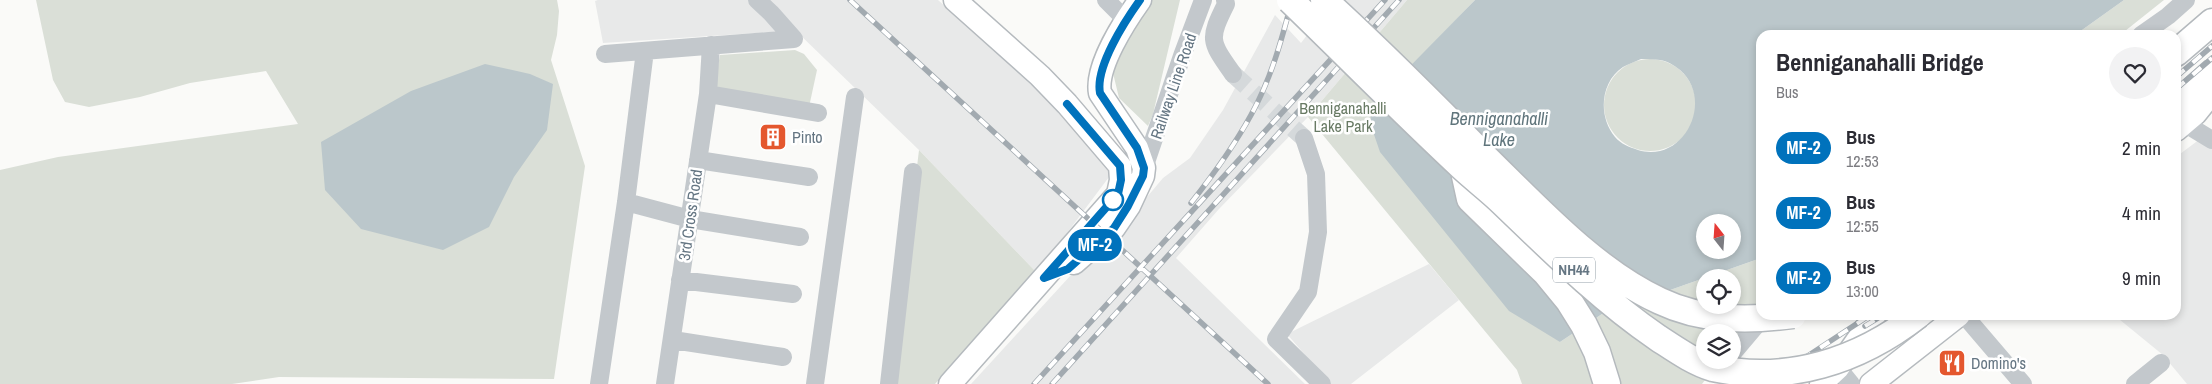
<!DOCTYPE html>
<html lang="en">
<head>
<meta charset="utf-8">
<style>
	body { margin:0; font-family:"Archivo Narrow",sans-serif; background:#f2f2f3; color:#2b2b33; height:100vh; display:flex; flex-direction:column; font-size:19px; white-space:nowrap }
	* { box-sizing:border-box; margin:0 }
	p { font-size:16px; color:#7c7c81 }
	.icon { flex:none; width:28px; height:28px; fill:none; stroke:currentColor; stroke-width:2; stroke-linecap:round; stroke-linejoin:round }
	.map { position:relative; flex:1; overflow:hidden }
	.side { position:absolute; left:1756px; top:30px; width:425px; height:290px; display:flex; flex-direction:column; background:#fff; border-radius:15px; box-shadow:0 2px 8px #0003 }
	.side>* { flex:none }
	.badge { padding:0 10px; border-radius:16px; font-size:18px; line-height:32px }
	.needle { width:32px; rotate:343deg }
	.controls { position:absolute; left:1696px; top:214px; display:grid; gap:10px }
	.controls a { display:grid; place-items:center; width:45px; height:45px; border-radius:50%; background:#fff; box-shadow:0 2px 8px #0003; font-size:25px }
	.map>.badge { position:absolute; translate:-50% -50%; box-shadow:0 0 0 2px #fff }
	.round { display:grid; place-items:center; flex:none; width:52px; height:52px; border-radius:26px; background:#f2f2f3 }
	.overview { display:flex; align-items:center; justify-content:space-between; height:85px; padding:0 20px }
	h1 { font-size:24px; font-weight:700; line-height:38px }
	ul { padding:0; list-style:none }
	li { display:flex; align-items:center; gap:15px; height:65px; padding:0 20px }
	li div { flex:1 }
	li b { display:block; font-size:19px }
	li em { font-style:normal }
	li .badge { min-width:55px; font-weight:700; text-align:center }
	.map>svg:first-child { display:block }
	.built { fill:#e8e9e9 }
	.green { fill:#dadfd7; fill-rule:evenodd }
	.water { fill:#bbc7cb; fill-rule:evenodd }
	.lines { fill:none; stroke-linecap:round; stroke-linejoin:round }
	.minor-tunnel { stroke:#d5d9db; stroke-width:18; stroke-dasharray:18 9; stroke-linecap:butt }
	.major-casing { stroke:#b5babe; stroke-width:25 }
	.highway-casing { stroke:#b4b9bd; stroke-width:29 }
	.minor { stroke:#c3c8cc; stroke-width:18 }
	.major { stroke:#fff; stroke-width:22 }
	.highway { stroke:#fff; stroke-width:26 }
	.rail-casing { stroke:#a2aab0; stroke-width:5.5 }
	.rail { stroke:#fff; stroke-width:4; stroke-dasharray:11; stroke-linecap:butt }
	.highway-bridge-casing { stroke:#b4b9bd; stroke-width:29; stroke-linecap:butt }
	.highway-bridge { stroke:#fff; stroke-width:26 }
	.line-casing { stroke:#fff; stroke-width:11 }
	.line { stroke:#0072bc; stroke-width:8 }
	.stop-dot { fill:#fff; stroke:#0072bc; stroke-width:2.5 }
	.labels { text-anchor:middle; stroke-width:5; stroke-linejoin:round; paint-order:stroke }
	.shield { fill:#fff; stroke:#939fa8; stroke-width:1 }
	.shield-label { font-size:15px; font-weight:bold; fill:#657683 }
	.street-label { font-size:16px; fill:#657683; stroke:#fff }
	.park-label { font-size:16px; fill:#687a64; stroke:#fff }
	.poi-label { font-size:16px; fill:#657683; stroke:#fff; text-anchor:start }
	.water-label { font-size:18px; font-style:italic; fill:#60757c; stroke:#fff }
</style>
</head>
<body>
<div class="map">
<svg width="2212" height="384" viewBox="0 0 2212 384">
	<rect width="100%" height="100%" fill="#fafaf8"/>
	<!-- built -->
	<path class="built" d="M 598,0 L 751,0 L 785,31 L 603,43 L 595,1 Z
		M 764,0 L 938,0 L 1037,88 L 1112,173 L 1037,273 L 919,150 Z
		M 1334,0 L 1407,0 L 1308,117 L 1219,209 L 1176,258 L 1305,384 L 971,384 L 1071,275 L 1120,229 L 1163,178 L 1190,158 L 1223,110 L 1275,15 L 1301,43 Z
		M 2200,139 L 2212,145 L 2212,384 L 2187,384 L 2163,355 L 2114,315 L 2176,315 L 2176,157 Z
		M 1429,264 L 1459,300 L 1351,384 L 1330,384 L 1287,334 Z"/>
	<!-- green -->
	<path class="green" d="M 36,0 L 557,0 L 559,11 L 557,35 L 551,60 L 585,166 L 554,379 L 279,377 L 232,384 L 0,384 L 0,170 L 58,157 L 298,124 L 266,71 L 190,83 L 140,97 L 89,107 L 65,102 L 53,80 Z
		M 1147,0 L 1180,0 L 1153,114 L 1148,126 L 1119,98 L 1113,73 L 1116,48 Z
		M 1407,0 L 1475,0 L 1427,50 L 1560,342 L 1602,314 L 1761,258 L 1761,308 L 1733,344 L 1732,332 L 1705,332 L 1705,360 L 1720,360 L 1702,384 L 1522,384 L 1517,370 L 1308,117 ZM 1705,278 L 1732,278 L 1732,305 L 1705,305 Z
		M 2124,0 L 2164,0 L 2120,35 L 2075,35 Z
		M 795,50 L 804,54 L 817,70 L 809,107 L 713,93 L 720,55 Z
		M1604 105a46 46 0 1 1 92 0a46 46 0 1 1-92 0Z
		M 919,150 L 1037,273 L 935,384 L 891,384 Z"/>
	<!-- water -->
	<path class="water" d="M 1475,0 L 2124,0 L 2075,35 L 1761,35 L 1761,258 L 1602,314 L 1560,342 L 1509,311 L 1380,152 L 1370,123 L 1372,105 ZM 1641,59 C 1647,59 1654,59 1660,60 C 1667,61 1674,65 1680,70 C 1715,100 1684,164 1638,150 C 1629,147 1621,144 1615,137 C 1598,117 1600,82 1623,67 C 1628,64 1635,62 1641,59 ZM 1705,222 L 1732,222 L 1732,250 L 1705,250 Z
		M 485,64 L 530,74 L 553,84 L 547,130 L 514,177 L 489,227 L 443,250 L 361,229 L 325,190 L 321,142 L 411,91 Z"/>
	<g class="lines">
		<!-- minor-tunnel -->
		<path class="minor-tunnel" d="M 1233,74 L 1304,138"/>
		<!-- major casing -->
		<g class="major-casing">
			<path id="major" d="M 2176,130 L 2196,113 L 2212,93
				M 1074,263 L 1114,228 L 1129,206 L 1143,176 L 1144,168 L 1137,148 L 1100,93 C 1095,67 1125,21 1140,0
				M 950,384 L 1118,194 L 1121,180 L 1120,166 L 1067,104 L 1040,76 L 955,0
				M 1821,384 L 1838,368 L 1875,315
				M 1871,384 L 1959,315"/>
		</g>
		<!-- highway casing -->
		<g class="highway-casing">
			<path id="highway" d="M 2176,53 L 2212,22
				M 2176,105 L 2212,73
				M 1463,167 L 1470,199 L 1546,273 L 1569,301 L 1584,325 L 1597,352 L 1607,384"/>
		</g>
		<!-- minor -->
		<path class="minor" d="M 757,0 L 771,13 L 794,39
			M 1106,0 L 1120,14
			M 1225,0 L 1226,4 C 1208,40 1210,41 1233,74
			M 2141,35 L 2168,16 L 2186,0
			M 605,54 L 794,39
			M 708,94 L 818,113
			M 2184,123 L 2212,140
			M 1304,138 L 1316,174 L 1318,232 L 1308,292 L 1276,339 L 1322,384
			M 698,160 L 809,177
			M 1144,168 L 1182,56 L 1203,0
			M 626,202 L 690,219 L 800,237
			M 680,280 L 793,294
			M 1964,315 L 2023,384
			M 673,340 L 783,357
			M 1732,354 L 1765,315
			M 1838,368 L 1851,384
			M 599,384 L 626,202 L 645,51
			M 665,384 L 708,94 L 711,45
			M 815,384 L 855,97
			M 889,384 L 913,172
			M 2135,384 L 2161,363"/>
		<!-- major -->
		<use href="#major" class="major"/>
		<!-- highway -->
		<use href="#highway" class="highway"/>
		<!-- rail casing -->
		<g class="rail-casing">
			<path id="rail" d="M 850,0 L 1268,384
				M 2176,77 L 2212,46
				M 2176,89 L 2212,58
				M 1191,203 C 1213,175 1234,146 1251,115 C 1271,79 1282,39 1292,0
				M 1865,326 L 1883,315
				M 1034,384 L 1385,0
				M 1052,384 L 1399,0
				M 1765,384 L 1870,315"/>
		</g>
		<!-- rail -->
		<use href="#rail" class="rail"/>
		<!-- highway-bridge casing -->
		<g class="highway-bridge-casing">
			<path id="highway-bridge" d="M 1290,0 C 1348,56 1404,113 1462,167 C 1476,180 1491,191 1504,204 C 1553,251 1601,299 1658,338 C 1675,349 1693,362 1713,368 C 1788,384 1859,361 1918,315
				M 1324,0 C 1380,51 1433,104 1486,158 C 1537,208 1595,271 1660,301 C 1702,321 1748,321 1793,315"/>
		</g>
		<!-- highway-bridge -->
		<use href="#highway-bridge" class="highway-bridge"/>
	</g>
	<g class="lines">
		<!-- line casing -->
		<g class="line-casing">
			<path id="line" d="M 1067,104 L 1120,166 L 1121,180 L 1118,194 L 1044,278 L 1068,269 L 1114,228 L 1128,206 L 1143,176 L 1144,168 L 1137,148 L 1100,93 C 1095,67 1125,21 1140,0"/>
		</g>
		<!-- line -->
		<use href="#line" class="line"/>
	</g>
	<!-- icons -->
	<defs>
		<g id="building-square" transform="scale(1.4375)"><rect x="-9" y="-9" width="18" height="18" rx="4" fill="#e4572e" stroke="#fff"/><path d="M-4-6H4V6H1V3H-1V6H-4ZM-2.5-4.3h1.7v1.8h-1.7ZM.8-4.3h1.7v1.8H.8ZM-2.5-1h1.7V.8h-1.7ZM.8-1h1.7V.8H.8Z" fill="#fff"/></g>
		<g id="restaurant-square" transform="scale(1.4375)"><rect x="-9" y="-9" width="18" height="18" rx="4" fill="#e4572e" stroke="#fff"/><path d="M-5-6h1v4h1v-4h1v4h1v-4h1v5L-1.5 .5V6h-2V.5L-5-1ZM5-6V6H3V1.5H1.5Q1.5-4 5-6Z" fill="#fff"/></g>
	</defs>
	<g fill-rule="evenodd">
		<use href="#building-square" x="773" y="137"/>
		<use href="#restaurant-square" x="1952" y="363"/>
	</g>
	<!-- markers -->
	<circle class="stop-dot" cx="1113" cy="200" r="10"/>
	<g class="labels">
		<!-- shield labels -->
		<rect class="shield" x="1553" y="257.5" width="42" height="25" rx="4"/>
		<g class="shield-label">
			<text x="1574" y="275">NH44</text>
		</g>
		<!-- street labels -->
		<g class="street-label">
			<text transform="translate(1173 86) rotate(-71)" y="6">Railway Line Road</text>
			<text transform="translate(690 215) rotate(-82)" y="6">3rd Cross Road</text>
		</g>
		<!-- park labels -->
		<g class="park-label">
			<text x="1343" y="114">Benniganahalli<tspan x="1343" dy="18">Lake Park</tspan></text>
		</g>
		<!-- poi labels -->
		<g class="poi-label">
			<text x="792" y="143">Pinto</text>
			<text x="1971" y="369">Domino's</text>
		</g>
		<!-- water labels -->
		<g class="water-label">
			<text x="1499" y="125">Benniganahalli<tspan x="1499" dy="21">Lake</tspan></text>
		</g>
	</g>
</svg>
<div class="controls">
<a><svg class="needle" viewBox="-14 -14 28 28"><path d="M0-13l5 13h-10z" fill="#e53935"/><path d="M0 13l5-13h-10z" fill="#7c7c81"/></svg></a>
<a><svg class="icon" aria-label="locate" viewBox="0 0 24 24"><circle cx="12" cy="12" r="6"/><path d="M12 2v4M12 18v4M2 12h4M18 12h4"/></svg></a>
<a><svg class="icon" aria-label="layers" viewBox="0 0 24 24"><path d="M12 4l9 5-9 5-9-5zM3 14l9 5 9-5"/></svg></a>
</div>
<b class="badge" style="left:1095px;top:245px;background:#0072bc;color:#fff">MF-2</b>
<section class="side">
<div class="overview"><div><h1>Benniganahalli Bridge</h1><p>Bus</p></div><a class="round"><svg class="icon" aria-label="heart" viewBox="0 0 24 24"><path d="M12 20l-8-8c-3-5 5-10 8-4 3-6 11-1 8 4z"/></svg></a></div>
<ul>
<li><span class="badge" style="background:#0072bc;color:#fff">MF-2</span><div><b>Bus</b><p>12:53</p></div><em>2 min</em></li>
<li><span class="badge" style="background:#0072bc;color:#fff">MF-2</span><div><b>Bus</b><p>12:55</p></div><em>4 min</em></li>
<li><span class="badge" style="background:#0072bc;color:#fff">MF-2</span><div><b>Bus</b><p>13:00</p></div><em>9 min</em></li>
</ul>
</section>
</div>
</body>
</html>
